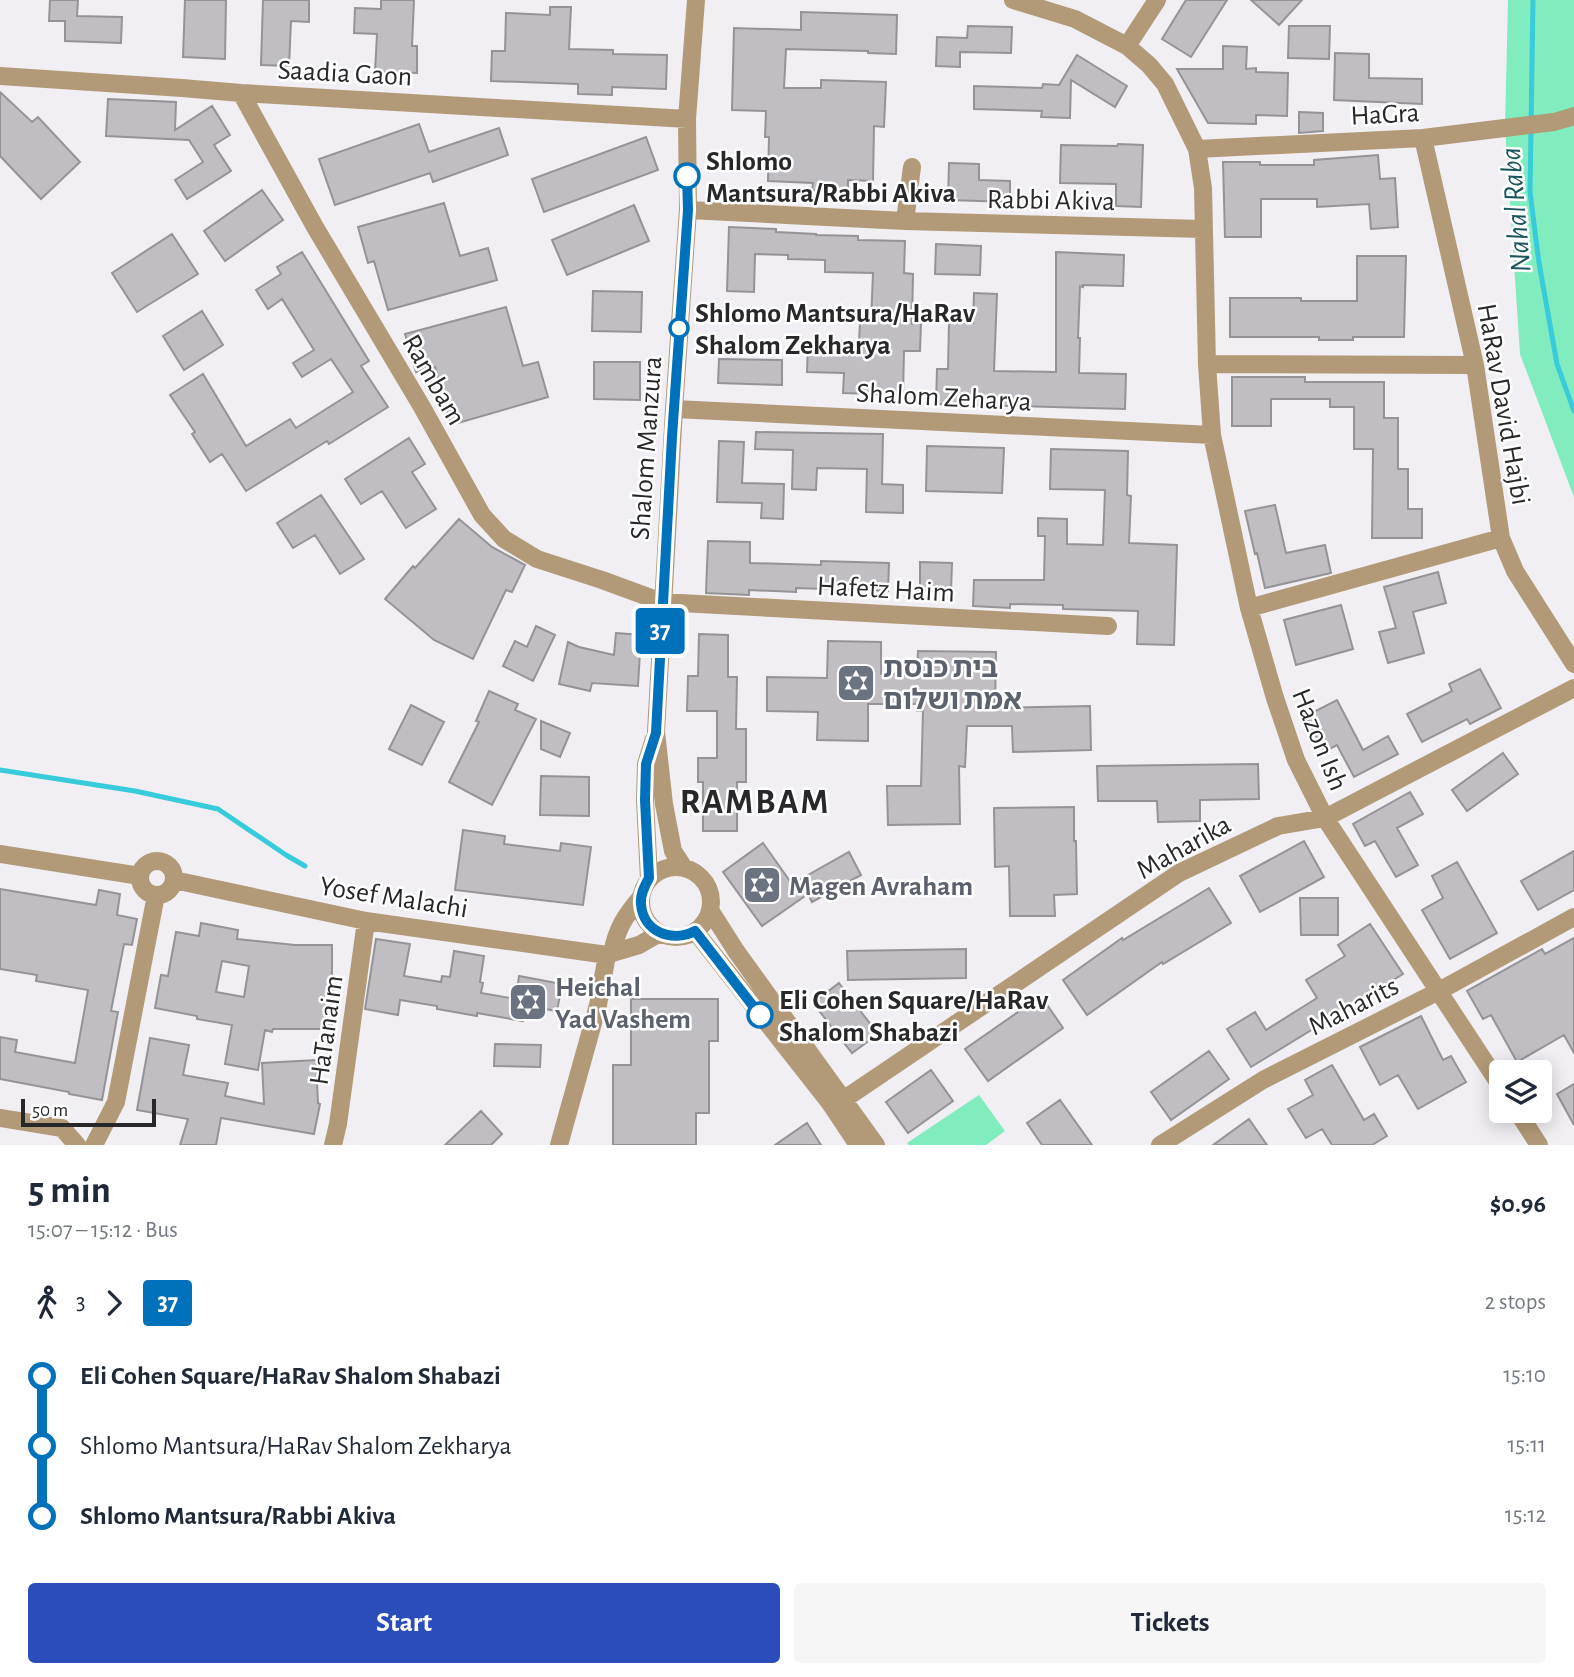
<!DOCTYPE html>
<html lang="en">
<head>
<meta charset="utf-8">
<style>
	body { margin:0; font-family:"Alegreya Sans","Noto Sans Hebrew",sans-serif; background:#f6f6f7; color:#1f2937; height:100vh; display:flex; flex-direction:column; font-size:26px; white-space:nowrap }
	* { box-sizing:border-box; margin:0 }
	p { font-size:23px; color:#747a83 }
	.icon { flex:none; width:38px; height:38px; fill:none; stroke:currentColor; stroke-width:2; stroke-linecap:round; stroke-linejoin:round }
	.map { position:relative; height:1145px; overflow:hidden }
	.details { display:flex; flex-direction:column; background:#fff; flex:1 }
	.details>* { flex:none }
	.badge { padding:0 14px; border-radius:5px; font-size:24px; line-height:46px }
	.fabs { position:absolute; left:1489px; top:1060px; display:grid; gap:14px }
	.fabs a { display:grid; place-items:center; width:63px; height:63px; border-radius:7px; background:#fff; box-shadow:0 4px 18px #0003; font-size:35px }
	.scale { position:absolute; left:21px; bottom:18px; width:135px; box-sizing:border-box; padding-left:7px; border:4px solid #282729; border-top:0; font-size:19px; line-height:24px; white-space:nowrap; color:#282729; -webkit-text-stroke:5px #fff; paint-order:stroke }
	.map>.badge { position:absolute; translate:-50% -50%; box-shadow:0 0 0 4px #fff }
	.legs { display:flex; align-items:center; gap:10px; height:77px; padding:0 28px; font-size:23px }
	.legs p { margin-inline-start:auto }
	.headline { display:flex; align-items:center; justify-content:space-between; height:119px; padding:0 28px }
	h1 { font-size:38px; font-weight:600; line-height:52px }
	.action { display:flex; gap:14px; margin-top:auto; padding:14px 28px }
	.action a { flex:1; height:80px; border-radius:7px; background:#2b4dbc; color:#fff; font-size:28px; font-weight:600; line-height:80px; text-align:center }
	.action a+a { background:#f6f6f7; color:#1f2937 }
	ul { padding:0 28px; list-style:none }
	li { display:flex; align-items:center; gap:24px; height:70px; font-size:26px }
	li i { display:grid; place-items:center; width:10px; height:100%; margin:0 9px; background:currentColor }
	li i::after { content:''; width:18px; height:18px; margin:-9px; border:5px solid; border-radius:50%; background:#fff }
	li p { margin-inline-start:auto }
	li:first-child i { background:linear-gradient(#0000 50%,currentColor 0) }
	li:last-child i { background:linear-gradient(currentColor 50%,#0000 0) }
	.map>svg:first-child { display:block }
	.green { fill:#81ecbe }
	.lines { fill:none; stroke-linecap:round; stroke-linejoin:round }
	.stream { stroke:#38cbdb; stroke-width:5 }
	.building { fill:#c0bec2; stroke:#959397; stroke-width:2; fill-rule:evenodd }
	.minor { stroke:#b29a78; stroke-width:18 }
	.line-1-casing { stroke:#fff; stroke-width:16 }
	.line-1 { stroke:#0072bc; stroke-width:10 }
	.stop-1-dot { fill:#fff; stroke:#0072bc; stroke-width:3.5 }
	.labels { text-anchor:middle; stroke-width:5; stroke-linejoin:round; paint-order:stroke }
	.street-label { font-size:28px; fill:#282729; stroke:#fff }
	.stop-label { font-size:28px; font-weight:bold; fill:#282729; stroke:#fff; text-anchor:start }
	.worship-label { font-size:28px; font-weight:bold; fill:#5b616d; stroke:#fff; text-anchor:start }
	.water-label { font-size:30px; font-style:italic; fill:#1a555c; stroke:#fff }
	.district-label { font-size:35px; font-weight:bold; letter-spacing:2px; fill:#282729; stroke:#fff }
</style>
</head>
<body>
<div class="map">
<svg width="1574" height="1145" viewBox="0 0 1574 1145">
	<rect width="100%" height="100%" fill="#f1eff3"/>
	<!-- green -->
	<path class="green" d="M 1508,0 L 1574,0 L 1574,497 L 1520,354 L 1505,128 Z
		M 979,1095 L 1005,1131 L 986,1145 L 909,1145 L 907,1143 Z"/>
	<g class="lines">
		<!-- stream -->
		<path class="stream" d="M 1533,0 L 1530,192 L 1539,263 L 1557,364 L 1574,411
			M 0,770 L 135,791 L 218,809 L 286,855 L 305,866"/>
	</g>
	<!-- building -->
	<path class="building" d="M 50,0 L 78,0 L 77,16 L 122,17 L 121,43 L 65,41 L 65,21 L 49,21 Z
		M 185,0 L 226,0 L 225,59 L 183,57 Z
		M 263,0 L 309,0 L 309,22 L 291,21 L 289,66 L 261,65 Z
		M 381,0 L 414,0 L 412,46 L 417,46 L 417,73 L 375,72 L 377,34 L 354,33 L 355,8 L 381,9 Z
		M 1186,0 L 1227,0 L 1191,57 L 1162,39 Z
		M 1251,0 L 1302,0 L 1279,25 Z
		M 550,7 L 571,7 L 569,49 L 613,50 L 613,54 L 667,55 L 666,89 L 612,87 L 612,95 L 578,94 L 578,84 L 491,81 L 492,51 L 505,51 L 506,13 L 550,15 Z
		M 801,12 L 897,15 L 896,54 L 868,53 L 868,51 L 786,49 L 784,88 L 821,88 L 821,80 L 886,82 L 884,127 L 874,126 L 873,181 L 848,180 L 848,191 L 812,190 L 813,183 L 768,181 L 769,137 L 765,137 L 766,111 L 732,110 L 734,28 L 801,30 Z
		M 968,26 L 1012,27 L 1011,53 L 960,52 L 960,67 L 936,66 L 937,37 L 967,38 Z
		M 1289,26 L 1330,26 L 1329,59 L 1288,58 Z
		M 1223,46 L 1247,47 L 1246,69 L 1256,68 L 1256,72 L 1288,73 L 1287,116 L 1256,115 L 1256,124 L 1208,123 L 1177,69 L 1223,69 Z
		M 1335,53 L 1369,54 L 1369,78 L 1422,79 L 1422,104 L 1334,100 Z
		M 1077,55 L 1127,86 L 1115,107 L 1071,80 L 1070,118 L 1041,117 L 1042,111 L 974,109 L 974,86 L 1042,88 L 1043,84 L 1059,85 Z
		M 0,92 L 32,122 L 38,117 L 80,162 L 41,199 L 0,156 Z
		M 108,99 L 176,102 L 175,130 L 212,106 L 230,135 L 214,145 L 231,171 L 187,199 L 175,180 L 203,162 L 189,140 L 106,136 Z
		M 1299,112 L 1323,113 L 1323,131 L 1299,133 Z
		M 419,124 L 429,152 L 499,128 L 508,155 L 433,182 L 430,173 L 335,205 L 319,159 Z
		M 646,137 L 658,170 L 544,212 L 532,179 Z
		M 1118,144 L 1143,145 L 1141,207 L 1116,206 L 1116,184 L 1060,183 L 1061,145 L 1117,146 Z
		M 1378,155 L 1380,179 L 1395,178 L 1398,227 L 1371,229 L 1369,204 L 1317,207 L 1317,199 L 1261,199 L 1261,237 L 1225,237 L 1223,162 L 1260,162 L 1260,165 L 1314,165 L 1314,160 Z
		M 949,163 L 979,164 L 979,180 L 1010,181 L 1010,202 L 948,200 Z
		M 262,190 L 283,220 L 225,261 L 204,231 Z
		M 444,203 L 460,256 L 488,248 L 497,280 L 388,310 L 374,261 L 368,263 L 358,227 Z
		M 634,205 L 649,241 L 567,275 L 552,240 Z
		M 729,227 L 776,229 L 776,232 L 816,234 L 816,235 L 858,236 L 858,240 L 905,241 L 904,273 L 913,274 L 912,324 L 921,324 L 920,351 L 904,351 L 903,395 L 843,393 L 844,373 L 807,372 L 808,344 L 838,345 L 839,341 L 859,342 L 860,322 L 871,322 L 873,273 L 825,272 L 825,260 L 788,259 L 788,255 L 755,254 L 754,292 L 727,291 Z
		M 172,234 L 198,274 L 137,312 L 112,273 Z
		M 936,244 L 981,246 L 980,275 L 935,274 Z
		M 302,252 L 369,361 L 361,366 L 388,407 L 329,444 L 327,441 L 246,491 L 222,454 L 210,462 L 192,434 L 195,432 L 170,395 L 203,374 L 246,446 L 290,419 L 296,428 L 353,392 L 331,359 L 302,377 L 293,363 L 314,350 L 282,299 L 268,309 L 256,290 L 281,274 L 277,267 Z
		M 1056,252 L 1124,255 L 1123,286 L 1083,285 L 1083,287 L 1080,286 L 1078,338 L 1080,338 L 1079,373 L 1126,374 L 1125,409 L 936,404 L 937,369 L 948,369 L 949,323 L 973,323 L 974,293 L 997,294 L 994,371 L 1056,372 Z
		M 1357,256 L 1406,256 L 1404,337 L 1353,337 L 1353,340 L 1319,340 L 1319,337 L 1230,337 L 1230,298 L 1301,298 L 1301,301 L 1357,301 Z
		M 593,291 L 642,292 L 641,332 L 592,331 Z
		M 506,307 L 523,366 L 538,362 L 548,397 L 451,425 L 435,367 L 416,372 L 405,334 Z
		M 202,311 L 223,345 L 184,370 L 163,336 Z
		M 719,359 L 782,360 L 782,385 L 718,383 Z
		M 594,362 L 640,362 L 640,400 L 594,399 Z
		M 1232,377 L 1305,377 L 1305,382 L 1384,382 L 1384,418 L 1398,418 L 1398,469 L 1408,469 L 1408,509 L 1422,509 L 1422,538 L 1372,538 L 1373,449 L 1354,449 L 1354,407 L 1330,407 L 1330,399 L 1271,399 L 1271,426 L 1232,426 Z
		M 756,432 L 883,434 L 882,484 L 903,485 L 903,513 L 866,512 L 867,469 L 817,468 L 816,490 L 792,489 L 793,450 L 755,449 Z
		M 409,438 L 425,464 L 412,472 L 436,509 L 406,528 L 382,491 L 361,504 L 345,479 Z
		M 719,441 L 744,442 L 742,483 L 784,484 L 783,519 L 761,518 L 762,503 L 717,502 Z
		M 927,446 L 1004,448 L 1002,493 L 926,491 Z
		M 1051,449 L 1128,451 L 1127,495 L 1131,496 L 1129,543 L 1177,545 L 1174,645 L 1137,644 L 1138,611 L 1063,609 L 1063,605 L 1010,604 L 1010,608 L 973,606 L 974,580 L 1044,580 L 1045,536 L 1038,536 L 1038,518 L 1067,519 L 1067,544 L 1103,545 L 1105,490 L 1050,489 Z
		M 321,495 L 364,559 L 340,574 L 315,535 L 293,548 L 277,523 Z
		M 1275,505 L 1286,553 L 1325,545 L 1331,573 L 1265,588 L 1257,553 L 1255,554 L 1245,511 Z
		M 459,519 L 492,547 L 525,565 L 512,592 L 506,590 L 473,659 L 434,640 L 385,599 L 413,566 L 415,568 Z
		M 708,541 L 750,542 L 750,563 L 821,565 L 821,561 L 889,563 L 888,591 L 796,588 L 796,592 L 749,590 L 749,595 L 706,593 Z
		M 920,562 L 952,563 L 951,592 L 920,591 Z
		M 1438,572 L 1446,603 L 1413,612 L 1424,653 L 1388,663 L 1379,632 L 1396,628 L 1384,587 Z
		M 1341,605 L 1353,649 L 1296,665 L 1284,620 Z
		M 536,626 L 555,635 L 533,681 L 503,666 L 515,641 L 527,647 Z
		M 616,633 L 641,635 L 638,686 L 592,683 L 590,691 L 559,684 L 568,642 L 579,647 L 614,655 Z
		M 699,634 L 728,635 L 728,677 L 737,677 L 736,729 L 746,729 L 746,782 L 737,782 L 737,831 L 703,831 L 703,782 L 698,782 L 698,758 L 717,758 L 717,711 L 687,711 L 688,676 L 698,676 Z
		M 828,641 L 881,642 L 881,674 L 917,675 L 918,651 L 996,652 L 995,708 L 1090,706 L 1091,750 L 1013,752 L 1012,726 L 967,726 L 965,767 L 959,766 L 960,824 L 888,825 L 887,786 L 921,786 L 923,711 L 917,711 L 917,704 L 868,704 L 868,741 L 817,740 L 818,712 L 767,711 L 767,677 L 827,678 Z
		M 1480,669 L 1501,708 L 1470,724 L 1467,719 L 1422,742 L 1407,714 L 1452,691 L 1449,684 Z
		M 489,691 L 518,704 L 515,710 L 536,719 L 492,805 L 449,782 L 479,722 L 476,721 Z
		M 1337,700 L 1363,750 L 1388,736 L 1398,754 L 1354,777 L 1337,745 L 1324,752 L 1306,716 Z
		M 411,705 L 444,722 L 422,765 L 389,749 Z
		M 541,721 L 570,733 L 560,757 L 541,749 Z
		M 1503,753 L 1518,774 L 1467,811 L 1452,790 Z
		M 1258,764 L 1259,799 L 1200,800 L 1200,821 L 1158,822 L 1157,801 L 1098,801 L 1097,766 Z
		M 541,776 L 589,777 L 589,816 L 540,815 Z
		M 1410,792 L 1423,814 L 1397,828 L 1418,865 L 1396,877 L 1375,841 L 1365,846 L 1353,824 Z
		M 1074,807 L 1074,841 L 1076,841 L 1077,894 L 1054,895 L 1055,916 L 1010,916 L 1009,866 L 995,867 L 994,808 Z
		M 463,830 L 505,836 L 504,844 L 560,851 L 561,843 L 591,847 L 583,905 L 455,890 Z
		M 1304,841 L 1324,877 L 1260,912 L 1240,876 Z
		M 763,843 L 792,884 L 849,852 L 861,875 L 812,902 L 808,894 L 762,926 L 723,872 Z
		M 1574,851 L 1574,890 L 1538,910 L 1521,881 Z
		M 1457,862 L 1497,933 L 1450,959 L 1422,910 L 1443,898 L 1432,876 Z
		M 1209,888 L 1231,923 L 1163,964 L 1162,962 L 1087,1015 L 1063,980 L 1122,938 L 1123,940 Z
		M 0,889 L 96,905 L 99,890 L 120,894 L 117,915 L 137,919 L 132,945 L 124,944 L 111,1011 L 118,1012 L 102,1100 L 69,1094 L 69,1092 L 0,1079 L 0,1037 L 17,1040 L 15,1052 L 75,1063 L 88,990 L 36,981 L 37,975 L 0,969 Z
		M 1300,898 L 1338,898 L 1338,935 L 1301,935 Z
		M 201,923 L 238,930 L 237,939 L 295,945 L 332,945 L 332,1029 L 273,1029 L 272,1032 L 265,1030 L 258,1070 L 225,1064 L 232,1025 L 197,1019 L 197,1016 L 155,1008 L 161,975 L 168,976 L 176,932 L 199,936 ZM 222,961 L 249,966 L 244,997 L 216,992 Z
		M 1370,924 L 1403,974 L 1251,1067 L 1227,1029 L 1255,1012 L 1266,1030 L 1317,998 L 1306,980 L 1345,956 L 1338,945 Z
		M 1574,938 L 1574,1053 L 1564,1035 L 1517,1062 L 1491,1015 L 1483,1019 L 1467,991 L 1542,949 L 1545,954 Z
		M 376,939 L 410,944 L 404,976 L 441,982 L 442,976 L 450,977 L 454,951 L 484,956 L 480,982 L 483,983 L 481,993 L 516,999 L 519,976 L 562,984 L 557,1011 L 526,1006 L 523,1021 L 477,1013 L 477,1016 L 437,1009 L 437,1006 L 400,1000 L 398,1015 L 365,1009 Z
		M 966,949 L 966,978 L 848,980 L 847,951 Z
		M 839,983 L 878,1034 L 852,1053 L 813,1003 Z
		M 1041,996 L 1063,1028 L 988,1081 L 965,1049 Z
		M 631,999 L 718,999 L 718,1041 L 709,1041 L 709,1113 L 696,1113 L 696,1145 L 613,1145 L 613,1065 L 631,1065 Z
		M 1421,1016 L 1443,1060 L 1451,1056 L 1466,1082 L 1418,1109 L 1398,1075 L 1380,1085 L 1360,1047 Z
		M 150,1038 L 189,1045 L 183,1075 L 228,1083 L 225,1096 L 264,1104 L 262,1063 L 316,1060 L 318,1103 L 320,1104 L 314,1134 L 221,1118 L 216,1145 L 180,1145 L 188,1119 L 137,1110 Z
		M 495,1044 L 541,1045 L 540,1067 L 494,1066 Z
		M 1209,1051 L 1229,1079 L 1171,1120 L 1151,1092 Z
		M 1332,1065 L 1364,1120 L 1374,1114 L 1387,1136 L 1372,1145 L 1332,1145 L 1322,1129 L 1306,1138 L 1288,1109 L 1313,1095 L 1305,1080 Z
		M 931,1070 L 953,1101 L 908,1133 L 886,1102 Z
		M 1574,1084 L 1574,1125 L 1557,1094 Z
		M 1060,1100 L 1092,1145 L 1042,1145 L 1027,1123 Z
		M 481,1111 L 502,1134 L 491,1145 L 445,1145 Z
		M 1249,1119 L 1267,1145 L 1213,1145 Z
		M 807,1123 L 821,1145 L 775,1145 Z"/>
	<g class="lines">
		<!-- minor -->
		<path class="minor" d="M 1013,0 L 1075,19 L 1127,46 L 1149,65 L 1165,84 L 1197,149 L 1203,188 L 1207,364 L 1212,435 L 1249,608 L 1275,698 L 1296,760 L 1325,818 L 1502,1088
			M 1127,46 L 1157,0
			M 0,76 L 182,88 L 241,93 L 687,119
			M 241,93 L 315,227 L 422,407 L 482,515 L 504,539 L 537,559 L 602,580 L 662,602 L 1108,626
			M 1423,138 L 1475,365 L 1501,538 L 1515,571 L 1574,664
			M 1197,149 L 1423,138 L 1554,122 L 1574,116
			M 688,210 L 905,221 L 1203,229
			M 905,221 L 912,167
			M 1207,364 L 1475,365
			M 674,409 L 1212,435
			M 1249,608 L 1501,538
			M 0,854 L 140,876
			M140 878a17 17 0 1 1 34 0a17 17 0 1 1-34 0Z
			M641 902a35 35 0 1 1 70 0a35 35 0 1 1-70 0Z
			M 684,868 L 673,851 L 664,804 L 656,732 L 674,409 L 688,210 L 687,119 L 696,0
			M 649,879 L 645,800 L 646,764 L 654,739
			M 174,880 L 366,921 L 607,955
			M 710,910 L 736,951 L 876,1145
			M 695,931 L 830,1103 L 858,1145
			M 612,953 L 639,945 L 660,933
			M 843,1100 L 1179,873 L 1278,826 L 1325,818 L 1574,688
			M 1517,1111 L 1539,1145
			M 0,1118 L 62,1128 L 77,1145
			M 94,1145 L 116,1102 L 156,895
			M 333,1145 L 338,1124 L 366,921
			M 559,1145 L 598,1005 L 607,955 L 612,953 C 617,928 625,916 641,897
			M 1160,1145 L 1263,1080 L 1439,991 L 1574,917"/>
	</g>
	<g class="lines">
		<!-- line-1 casing -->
		<g class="line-1-casing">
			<path id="line-1" d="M 687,176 L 688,210 L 672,437 L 656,733 L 646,764 L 645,800 L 649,878 C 644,887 640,895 641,904 C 643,932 672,943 695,931 L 760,1015"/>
		</g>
		<!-- line-1 -->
		<use href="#line-1" class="line-1"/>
	</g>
	<!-- icons -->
	<defs>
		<g id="synagogue-square" transform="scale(2.0125)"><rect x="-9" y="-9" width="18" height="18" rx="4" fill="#6b7280" stroke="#fff"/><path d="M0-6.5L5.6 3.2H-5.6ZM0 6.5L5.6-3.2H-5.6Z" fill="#fff"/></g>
	</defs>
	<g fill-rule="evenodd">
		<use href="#synagogue-square" x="856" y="683"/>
		<use href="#synagogue-square" x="762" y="885"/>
		<use href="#synagogue-square" x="528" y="1002"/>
	</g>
	<!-- markers -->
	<g class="stop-1-dot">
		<circle cx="687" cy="176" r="12"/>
		<circle cx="679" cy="328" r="9"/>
		<circle cx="760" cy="1015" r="12"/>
	</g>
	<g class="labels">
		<!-- street labels -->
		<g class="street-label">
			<text transform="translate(345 72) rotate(3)" y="10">Saadia Gaon</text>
			<text transform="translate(1385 113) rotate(-3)" y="10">HaGra</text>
			<text transform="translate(1051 199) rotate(1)" y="10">Rabbi Akiva</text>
			<text transform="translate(435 379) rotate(60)" y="10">Rambam</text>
			<text transform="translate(944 396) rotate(3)" y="10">Shalom Zeharya</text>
			<text transform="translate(1505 404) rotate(80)" y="10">HaRav David Hajbi</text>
			<text transform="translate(645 448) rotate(-86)" y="10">Shalom Manzura</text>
			<text transform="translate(886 588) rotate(3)" y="10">Hafetz Haim</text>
			<text transform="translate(1321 739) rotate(68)" y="10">Hazon Ish</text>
			<text transform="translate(1183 846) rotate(-29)" y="10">Maharika</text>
			<text transform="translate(394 896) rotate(9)" y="10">Yosef Malachi</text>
			<text transform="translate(1353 1005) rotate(-27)" y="10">Maharits</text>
			<text transform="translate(325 1030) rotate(-82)" y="10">HaTanaim</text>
		</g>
		<!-- stop labels -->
		<g class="stop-label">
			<text x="706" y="170">Shlomo<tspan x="706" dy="32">Mantsura/Rabbi Akiva</tspan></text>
			<text x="695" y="322">Shlomo Mantsura/HaRav<tspan x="695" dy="32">Shalom Zekharya</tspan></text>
			<text x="779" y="1009">Eli Cohen Square/HaRav<tspan x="779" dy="32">Shalom Shabazi</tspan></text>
		</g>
		<!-- worship labels -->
		<g class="worship-label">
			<text x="883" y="677">בית כנסת<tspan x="883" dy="32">אמת ושלום</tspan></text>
			<text x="789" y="895">Magen Avraham</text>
			<text x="555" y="996">Heichal<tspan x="555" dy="32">Yad Vashem</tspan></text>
		</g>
		<!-- water labels -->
		<g class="water-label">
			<text transform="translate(1515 210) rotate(-95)" y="10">Nahal Raba</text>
		</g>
		<!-- district labels -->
		<g class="district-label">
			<text x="755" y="813">RAMBAM</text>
		</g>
	</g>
</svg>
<div class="fabs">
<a><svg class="icon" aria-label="layers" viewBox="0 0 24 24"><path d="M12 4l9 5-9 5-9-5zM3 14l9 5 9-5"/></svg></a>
</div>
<div class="scale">50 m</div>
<b class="badge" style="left:660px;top:631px;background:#0072bc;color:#fff">37</b>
</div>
<section class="details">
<div class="headline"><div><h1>5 min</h1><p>15:07 – 15:12 · Bus</p></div><b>$0.96</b></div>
<div class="legs"><svg class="icon" aria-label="walk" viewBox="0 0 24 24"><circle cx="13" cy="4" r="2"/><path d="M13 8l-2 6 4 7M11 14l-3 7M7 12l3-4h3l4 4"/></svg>3<svg class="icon" aria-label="forward" viewBox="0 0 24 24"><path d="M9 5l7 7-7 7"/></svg><b class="badge" style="background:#0072bc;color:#fff">37</b><p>2 stops</p></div>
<ul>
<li><i style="color:#0072bc"></i><b>Eli Cohen Square/HaRav Shalom Shabazi</b><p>15:10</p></li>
<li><i style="color:#0072bc"></i><span>Shlomo Mantsura/HaRav Shalom Zekharya</span><p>15:11</p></li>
<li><i style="color:#0072bc"></i><b>Shlomo Mantsura/Rabbi Akiva</b><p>15:12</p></li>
</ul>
<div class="action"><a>Start</a><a>Tickets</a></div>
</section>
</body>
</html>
